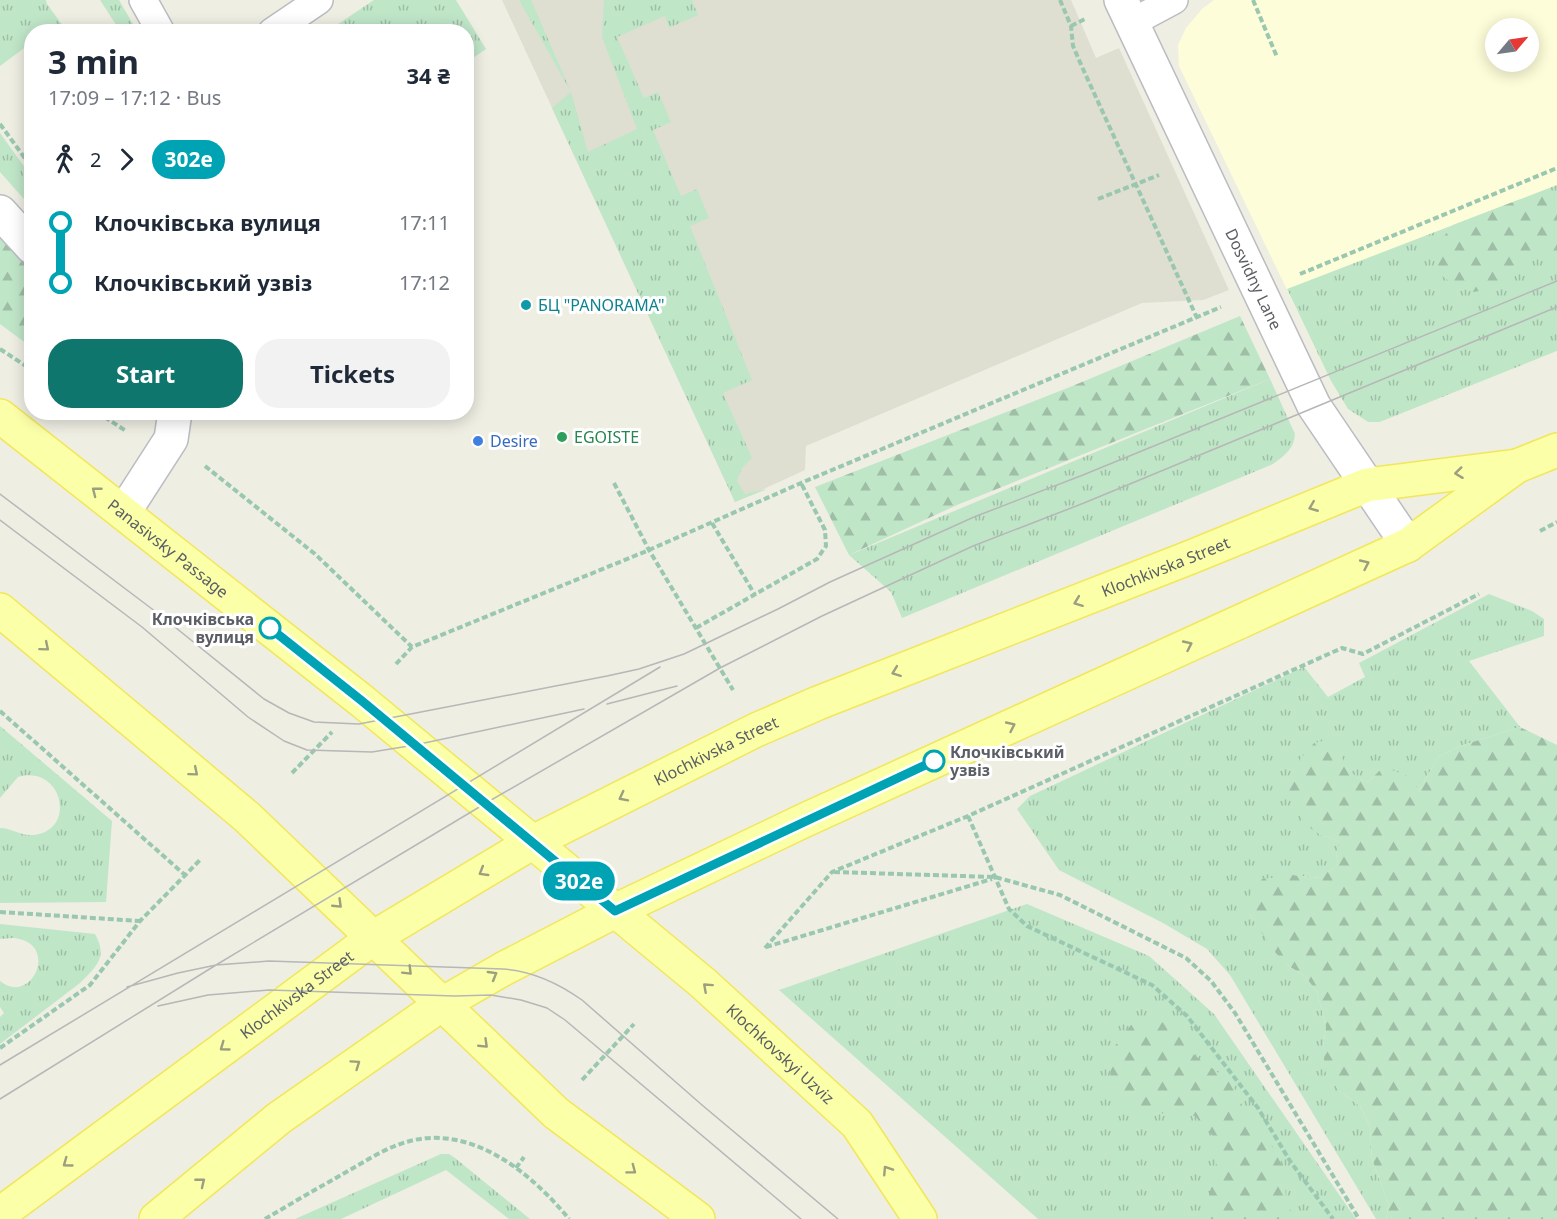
<!DOCTYPE html>
<html lang="en">
<head>
<meta charset="utf-8">
<style>
	body { margin:0; font-family:"Noto Sans",sans-serif; background:#f2f2f3; color:#1f2937; height:100vh; display:flex; flex-direction:column; font-size:22px; white-space:nowrap }
	* { box-sizing:border-box; margin:0 }
	p { font-size:20px; color:#747a83 }
	.icon { flex:none; width:33px; height:33px; fill:none; stroke:currentColor; stroke-width:2; stroke-linecap:round; stroke-linejoin:round }
	.map { position:relative; flex:1; overflow:hidden }
	.details { position:absolute; left:24px; top:24px; width:450px; height:396px; display:flex; flex-direction:column; background:#fff; border-radius:24px; box-shadow:0 3px 15px #0003 }
	.details>* { flex:none }
	.badge { padding:0 12px; border-radius:20px; font-size:21px; line-height:39px }
	.needle { width:39px; rotate:61deg }
	.controls { position:absolute; left:1485px; top:18px; display:grid; gap:12px }
	.controls a { display:grid; place-items:center; width:54px; height:54px; border-radius:50%; background:#fff; box-shadow:0 3px 15px #0003; font-size:30px }
	.map>.badge { position:absolute; translate:-50% -50%; box-shadow:0 0 0 3px #fff }
	.legs { display:flex; align-items:center; gap:9px; height:66px; padding:0 24px; font-size:20px }
	.legs p { margin-inline-start:auto }
	.overview { display:flex; align-items:center; justify-content:space-between; height:102px; padding:0 24px }
	h1 { font-size:33px; font-weight:700; line-height:45px }
	.button { display:flex; gap:12px; margin-top:auto; padding:12px 24px }
	.button a { flex:1; height:69px; border-radius:24px; background:#0f766e; color:#fff; font-size:24px; font-weight:700; line-height:69px; text-align:center }
	.button a+a { background:#f2f2f3; color:#1f2937 }
	ul { padding:0 24px; list-style:none }
	li { display:flex; align-items:center; gap:21px; height:60px; font-size:22px }
	li i { display:grid; place-items:center; width:9px; height:100%; margin:0 8px; background:currentColor }
	li i::after { content:''; width:15px; height:15px; margin:-8px; border:4px solid; border-radius:50%; background:#fff }
	li p { margin-inline-start:auto }
	li:first-child i { background:linear-gradient(#0000 50%,currentColor 0) }
	li:last-child i { background:linear-gradient(currentColor 50%,#0000 0) }
	.map>svg:first-child { display:block }
	.commercial { fill:#fefdd9; fill-rule:evenodd }
	.education { fill:#deded1 }
	.grass { fill:url(#grass-tufts) }
	.forest { fill:url(#forest-firs) }
	.lines { fill:none; stroke-linecap:round; stroke-linejoin:round }
	.lane-casing { stroke:#bbbcc2; stroke-width:30 }
	.street-casing { stroke:#bbbcc2; stroke-width:36 }
	.primary-casing { stroke:#f2e758; stroke-width:36 }
	.path { stroke:#99c7b0; stroke-width:4; stroke-dasharray:6 3; stroke-linecap:butt }
	.lane { stroke:#fff; stroke-width:27 }
	.street { stroke:#fff; stroke-width:33 }
	.primary { stroke:#fbffa8; stroke-width:33 }
	.tram { stroke:#b6b7b7; stroke-width:1.5 }
	.oneway { stroke:#9b9e7f }
	.line-1-casing { stroke:#fff; stroke-width:14 }
	.line-1 { stroke:#00a3b4; stroke-width:9 }
	.culture-dot { fill:#0f9aa8; stroke:#fff; stroke-width:2 }
	.leisure-dot { fill:#2e9e5b; stroke:#fff; stroke-width:2 }
	.shop-dot { fill:#3f7fe0; stroke:#fff; stroke-width:2 }
	.stop-1-dot { fill:#fff; stroke:#00a3b4; stroke-width:3 }
	.labels { text-anchor:middle; stroke-width:6; stroke-linejoin:round; paint-order:stroke }
	.street-label { font-size:16px; fill:#5b5e64; stroke:#fff }
	.culture-label { font-size:16px; fill:#0d838f; stroke:#fff; text-anchor:start }
	.leisure-label { font-size:16px; fill:#27864d; stroke:#fff; text-anchor:start }
	.shop-label { font-size:16px; fill:#366cbe; stroke:#fff; text-anchor:start }
	.stop-label { font-size:16px; font-weight:bold; fill:#5b5e64; stroke:#fff; text-anchor:end }
</style>
</head>
<body>
<div class="map">
<svg width="1557" height="1219" viewBox="0 0 1557 1219">
	<defs>
		<pattern id="grass-tufts" width="24" height="20" patternUnits="userSpaceOnUse" patternTransform="scale(1.5)"><rect width="24" height="20" fill="#c0e6c8"/><path d="M3 7l-1-3M5 7V3M7 7l1-3M15 17l-1-3M17 17v-4M19 17l1-3" fill="none" stroke="#9fbea6"/></pattern>
		<pattern id="forest-firs" width="22" height="20" patternUnits="userSpaceOnUse" patternTransform="scale(1.5)"><rect width="22" height="20" fill="#c0e6c8"/><path d="M5 1l3.5 6h-7zM16 11l3.5 6h-7z" fill="#9fbea6"/></pattern>
	</defs>
	<rect width="100%" height="100%" fill="#eeeee3"/>
	<!-- commercial -->
	<path class="commercial" d="M 1214,0 L 1557,0 L 1557,351 L 1380,422 L 1368,422 L 1348,409 L 1331,381 L 1179,66 L 1178,45 L 1186,28 L 1202,9 ZM 1496,28 L 1528,28 L 1528,62 L 1496,62 Z"/>
	<!-- education -->
	<path class="education" d="M 502,0 L 1071,0 L 1096,58 L 1119,48 L 1229,290 L 1203,300 L 1142,303 L 806,446 L 805,470 L 735,502 Z"/>
	<!-- grass -->
	<path class="grass" d="M 0,0 L 46,0 L 47,4 L 65,29 L 53,28 L 48,31 L 32,32 L 31,43 L 0,66 Z
		M 100,0 L 119,0 L 137,31 L 120,31 Z
		M 374,0 L 456,0 L 486,49 L 467,62 L 466,32 L 326,32 Z
		M 519,0 L 531,0 L 571,92 L 588,152 L 637,129 L 602,37 L 604,0 L 692,0 L 698,15 L 669,28 L 665,16 L 617,37 L 644,98 L 658,92 L 671,122 L 653,130 L 681,196 L 697,189 L 709,218 L 690,226 L 752,380 L 723,393 L 752,458 L 742,468 L 737,481 L 745,494 L 767,489 L 735,502 L 552,108 L 571,92 Z
		M 0,133 L 31,176 L 31,207 L 0,172 Z
		M 1557,185 L 1557,351 L 1380,422 L 1368,422 L 1348,409 L 1331,381 L 1287,289 Z
		M 1270,379 L 1295,434 C 1294,449 1285,455 1273,464 L 902,618 L 891,592 L 849,555 Z
		M 1489,594 L 1532,611 L 1544,619 L 1544,636 L 1469,661 L 1520,727 L 1460,746 L 1438,757 L 1419,791 L 1379,771 L 1368,782 L 1354,776 L 1342,762 L 1314,743 L 1289,776 L 1319,834 L 1341,842 L 1336,854 L 1338,864 L 1320,878 L 1292,875 L 1250,915 L 1287,965 L 1305,976 L 1317,992 L 1326,1027 L 1323,1047 L 1339,1091 L 1360,1106 L 1370,1127 L 1372,1159 L 1389,1205 L 1386,1219 L 1376,1219 L 1230,975 L 1207,949 L 1163,923 L 1059,870 L 1017,809 L 1030,796 L 1304,667 L 1328,697 L 1365,677 L 1359,663 Z
		M 0,726 L 112,821 L 106,902 L 0,903 L 0,828 C 11,828 21,836 32,835 C 78,832 63,764 18,777 L 0,798 Z
		M 1027,904 L 1149,956 L 1214,1014 L 1356,1219 L 1038,1219 L 779,990 Z
		M 0,924 L 95,934 C 108,957 97,966 80,983 L 0,1044 L 0,1017 L 4,1013 L 0,1007 L 0,981 C 31,1006 58,947 19,939 C 13,937 6,939 0,939 Z
		M 441,1154 L 449,1154 L 455,1158 L 530,1219 L 509,1219 L 446,1170 L 341,1219 L 295,1219 Z"/>
	<!-- forest -->
	<path class="forest" d="M 1557,193 L 1557,252 L 1541,254 L 1508,282 L 1491,289 L 1473,292 L 1458,287 L 1442,276 L 1434,259 L 1437,245 L 1453,225 L 1518,200 Z
		M 0,237 L 31,270 L 31,347 L 0,324 Z
		M 1240,316 L 1270,379 L 957,505 L 849,555 L 815,487 L 1070,387 Z
		M 1520,727 L 1557,745 L 1557,1219 L 1386,1219 L 1389,1205 L 1372,1159 L 1370,1127 L 1360,1106 L 1339,1091 L 1325,1071 L 1323,1047 L 1326,1027 L 1317,992 L 1305,976 L 1287,965 L 1274,951 L 1250,915 L 1247,898 L 1262,879 L 1292,875 L 1320,878 L 1338,864 L 1336,854 L 1340,842 L 1319,834 L 1306,825 L 1295,809 L 1289,793 L 1289,776 L 1301,758 L 1314,743 L 1327,740 L 1340,746 C 1343,768 1349,774 1368,782 L 1379,771 L 1392,770 L 1410,777 L 1419,791 L 1438,757 L 1460,746 Z
		M 1151,1021 L 1175,1024 L 1189,1051 L 1232,1083 L 1242,1105 L 1271,1145 L 1285,1171 L 1286,1206 L 1301,1219 L 1192,1219 L 1207,1205 L 1216,1164 L 1212,1135 L 1195,1116 L 1123,1110 L 1110,1086 L 1111,1051 L 1131,1025 Z"/>
	<g class="lines">
		<!-- lane casing -->
		<g class="lane-casing">
			<path id="lane" d="M 143,0 L 161,32
				M 1131,23 L 1174,0
				M 272,32 L 319,0"/>
		</g>
		<!-- street casing -->
		<g class="street-casing">
			<g id="street">
				<path id="s1" d="M 1121,0 L 1314,406 L 1408,545"/>
				<path d="M 0,212 L 32,247"/>
				<path d="M 124,512 L 171,439 L 175,412"/>
			</g>
		</g>
		<!-- primary casing -->
		<g class="primary-casing">
			<g id="primary">
				<path id="s2" d="M 0,416 L 362,701 L 703,983 L 857,1124 L 920,1219"/>
				<path d="M 0,610 L 247,817 L 556,1113 L 698,1219"/>
				<path id="s3" d="M 0,1214 L 373,938 L 533,842 L 756,730 L 818,703 L 1191,557 L 1367,485 L 1517,466"/>
				<path d="M 156,1219 L 279,1118 L 442,1004 L 503,969 L 615,911 L 805,820 L 1408,545 L 1517,466 L 1557,450"/>
			</g>
		</g>
		<!-- path -->
		<path class="path" d="M 1060,0 L 1071,26 L 1073,46 L 1083,69 L 1197,318
			M 1253,0 L 1277,57
			M 1071,26 L 1085,19
			M 0,124 L 32,168
			M 1098,199 L 1159,175
			M 1300,274 L 1557,168
			M 0,349 L 32,370
			M 97,412 L 126,431
			M 205,466 L 315,554 L 412,647
			M 614,483 L 649,550 L 733,690
			M 712,523 L 755,595
			M 1540,531 L 1557,522
			M 696,628 L 817,559 L 826,546 L 825,530 L 801,483
			M 396,664 L 412,647 L 649,550 L 801,483 L 1221,307
			M 0,711 L 186,876
			M 292,773 L 332,732
			M 968,816 L 1009,909 L 1027,926 L 1152,985 L 1187,1016 L 1258,1108 L 1290,1161 L 1333,1219
			M 834,872 L 995,877 L 1060,895 L 1186,958 L 1211,981 L 1235,1013 L 1359,1219
			M 0,912 L 140,921
			M 766,947 L 992,879
			M 765,948 L 832,872 L 968,816 L 1342,648 L 1363,654 L 1479,594
			M 0,1048 L 90,985 L 140,921 L 201,859
			M 582,1080 L 634,1024
			M 516,1168 L 524,1157
			M 265,1219 C 292,1203 320,1187 348,1171 C 369,1159 390,1145 414,1140 C 476,1127 533,1175 569,1219"/>
		<!-- lane -->
		<use href="#lane" class="lane"/>
		<!-- street -->
		<use href="#street" class="street"/>
		<!-- primary -->
		<use href="#primary" class="primary"/>
		<!-- tram -->
		<path class="tram" d="M 0,494 L 160,615 L 264,699 L 289,713 L 314,722 L 359,724 L 607,676 L 639,669 L 684,654 L 778,609 L 830,582 L 974,517 L 1083,475 L 1557,281
			M 0,520 L 142,627 L 248,717 L 284,741 L 307,750 L 372,752 L 415,745 L 584,709
			M 607,704 L 677,686
			M 127,987 L 178,973 L 216,965 L 269,961 L 503,969 C 533,971 558,983 582,1000 L 702,1105 L 838,1219
			M 158,1006 L 208,995 L 269,990 L 455,996 L 491,995 L 521,1000 L 547,1008 L 565,1020 L 801,1219
			M 0,1065 L 660,667
			M 0,1099 L 216,965 L 486,803 L 720,668 L 822,616 L 973,546 L 1084,503 L 1557,307"/>
	</g>
	<!-- one-way arrows -->
	<defs><path id="oneway-chevron" d="M-2-3.5L2.5 0L-2 3.5" fill="none" stroke-width="1.6" stroke-linecap="round" stroke-linejoin="round" transform="scale(1.5)"/></defs>
	<g class="oneway">
		<use href="#oneway-chevron" transform="translate(1459 473) rotate(173)"/>
		<use href="#oneway-chevron" transform="translate(96 491) rotate(-142)"/>
		<use href="#oneway-chevron" transform="translate(1313 507) rotate(158)"/>
		<use href="#oneway-chevron" transform="translate(1365 564) rotate(-25)"/>
		<use href="#oneway-chevron" transform="translate(1078 602) rotate(159)"/>
		<use href="#oneway-chevron" transform="translate(1188 645) rotate(-25)"/>
		<use href="#oneway-chevron" transform="translate(45 647) rotate(40)"/>
		<use href="#oneway-chevron" transform="translate(896 672) rotate(159)"/>
		<use href="#oneway-chevron" transform="translate(1011 726) rotate(-25)"/>
		<use href="#oneway-chevron" transform="translate(194 772) rotate(40)"/>
		<use href="#oneway-chevron" transform="translate(623 797) rotate(153)"/>
		<use href="#oneway-chevron" transform="translate(483 872) rotate(149)"/>
		<use href="#oneway-chevron" transform="translate(338 904) rotate(44)"/>
		<use href="#oneway-chevron" transform="translate(408 971) rotate(45)"/>
		<use href="#oneway-chevron" transform="translate(493 975) rotate(-30)"/>
		<use href="#oneway-chevron" transform="translate(707 987) rotate(-138)"/>
		<use href="#oneway-chevron" transform="translate(484 1044) rotate(44)"/>
		<use href="#oneway-chevron" transform="translate(224 1047) rotate(144)"/>
		<use href="#oneway-chevron" transform="translate(356 1064) rotate(-35)"/>
		<use href="#oneway-chevron" transform="translate(67 1163) rotate(144)"/>
		<use href="#oneway-chevron" transform="translate(632 1170) rotate(37)"/>
		<use href="#oneway-chevron" transform="translate(887 1170) rotate(-123)"/>
		<use href="#oneway-chevron" transform="translate(201 1182) rotate(-39)"/>
	</g>
	<g class="lines">
		<!-- line-1 casing -->
		<g class="line-1-casing">
			<path id="line-1" d="M 270,628 L 362,701 L 615,911 L 934,761"/>
		</g>
		<!-- line-1 -->
		<use href="#line-1" class="line-1"/>
	</g>
	<!-- markers -->
	<circle class="culture-dot" cx="526" cy="305" r="6"/>
	<circle class="leisure-dot" cx="562" cy="437" r="6"/>
	<circle class="shop-dot" cx="478" cy="441" r="6"/>
	<g class="stop-1-dot">
		<circle cx="270" cy="628" r="10"/>
		<circle cx="934" cy="761" r="10"/>
	</g>
	<g class="labels">
		<!-- street labels -->
		<g class="street-label">
			<text dy="6" stroke="none"><textPath href="#s1" startOffset="309">Dosvidny Lane</textPath></text>
			<text dy="6" stroke="none"><textPath href="#s2" startOffset="214">Panasivsky Passage</textPath></text>
			<text dy="6" stroke="none"><textPath href="#s3" startOffset="1341">Klochkivska Street</textPath></text>
			<text dy="6" stroke="none"><textPath href="#s3" startOffset="855">Klochkivska Street</textPath></text>
			<text dy="6" stroke="none"><textPath href="#s3" startOffset="369">Klochkivska Street</textPath></text>
			<text dy="6" stroke="none"><textPath href="#s2" startOffset="1008">Klochkovskyi Uzviz</textPath></text>
		</g>
		<!-- culture labels -->
		<g class="culture-label">
			<text x="538" y="311">БЦ "PANORAMA"</text>
		</g>
		<!-- leisure labels -->
		<g class="leisure-label">
			<text x="574" y="443">EGOISTE</text>
		</g>
		<!-- shop labels -->
		<g class="shop-label">
			<text x="490" y="447">Desire</text>
		</g>
		<!-- stop labels -->
		<g class="stop-label">
			<text x="254" y="625">Клочківська<tspan x="254" dy="18">вулиця</tspan></text>
			<text x="950" y="758" text-anchor="start">Клочківський<tspan x="950" dy="18">узвіз</tspan></text>
		</g>
	</g>
</svg>
<div class="controls">
<a><svg class="needle" viewBox="-14 -14 28 28"><path d="M0-13l5 13h-10z" fill="#e53935"/><path d="M0 13l5-13h-10z" fill="#747a83"/></svg></a>
</div>
<b class="badge" style="left:579px;top:881px;background:#00a3b4;color:#fff">302е</b>
<section class="details">
<div class="overview"><div><h1>3 min</h1><p>17:09 – 17:12 · Bus</p></div><b>34 ₴</b></div>
<div class="legs"><svg class="icon" aria-label="walk" viewBox="0 0 24 24"><circle cx="13" cy="4" r="2"/><path d="M13 8l-2 6 4 7M11 14l-3 7M7 12l3-4h3l4 4"/></svg>2<svg class="icon" aria-label="forward" viewBox="0 0 24 24"><path d="M9 5l7 7-7 7"/></svg><b class="badge" style="background:#00a3b4;color:#fff">302е</b></div>
<ul>
<li><i style="color:#00a3b4"></i><b>Клочківська вулиця</b><p>17:11</p></li>
<li><i style="color:#00a3b4"></i><b>Клочківський узвіз</b><p>17:12</p></li>
</ul>
<div class="button"><a>Start</a><a>Tickets</a></div>
</section>
</div>
</body>
</html>
